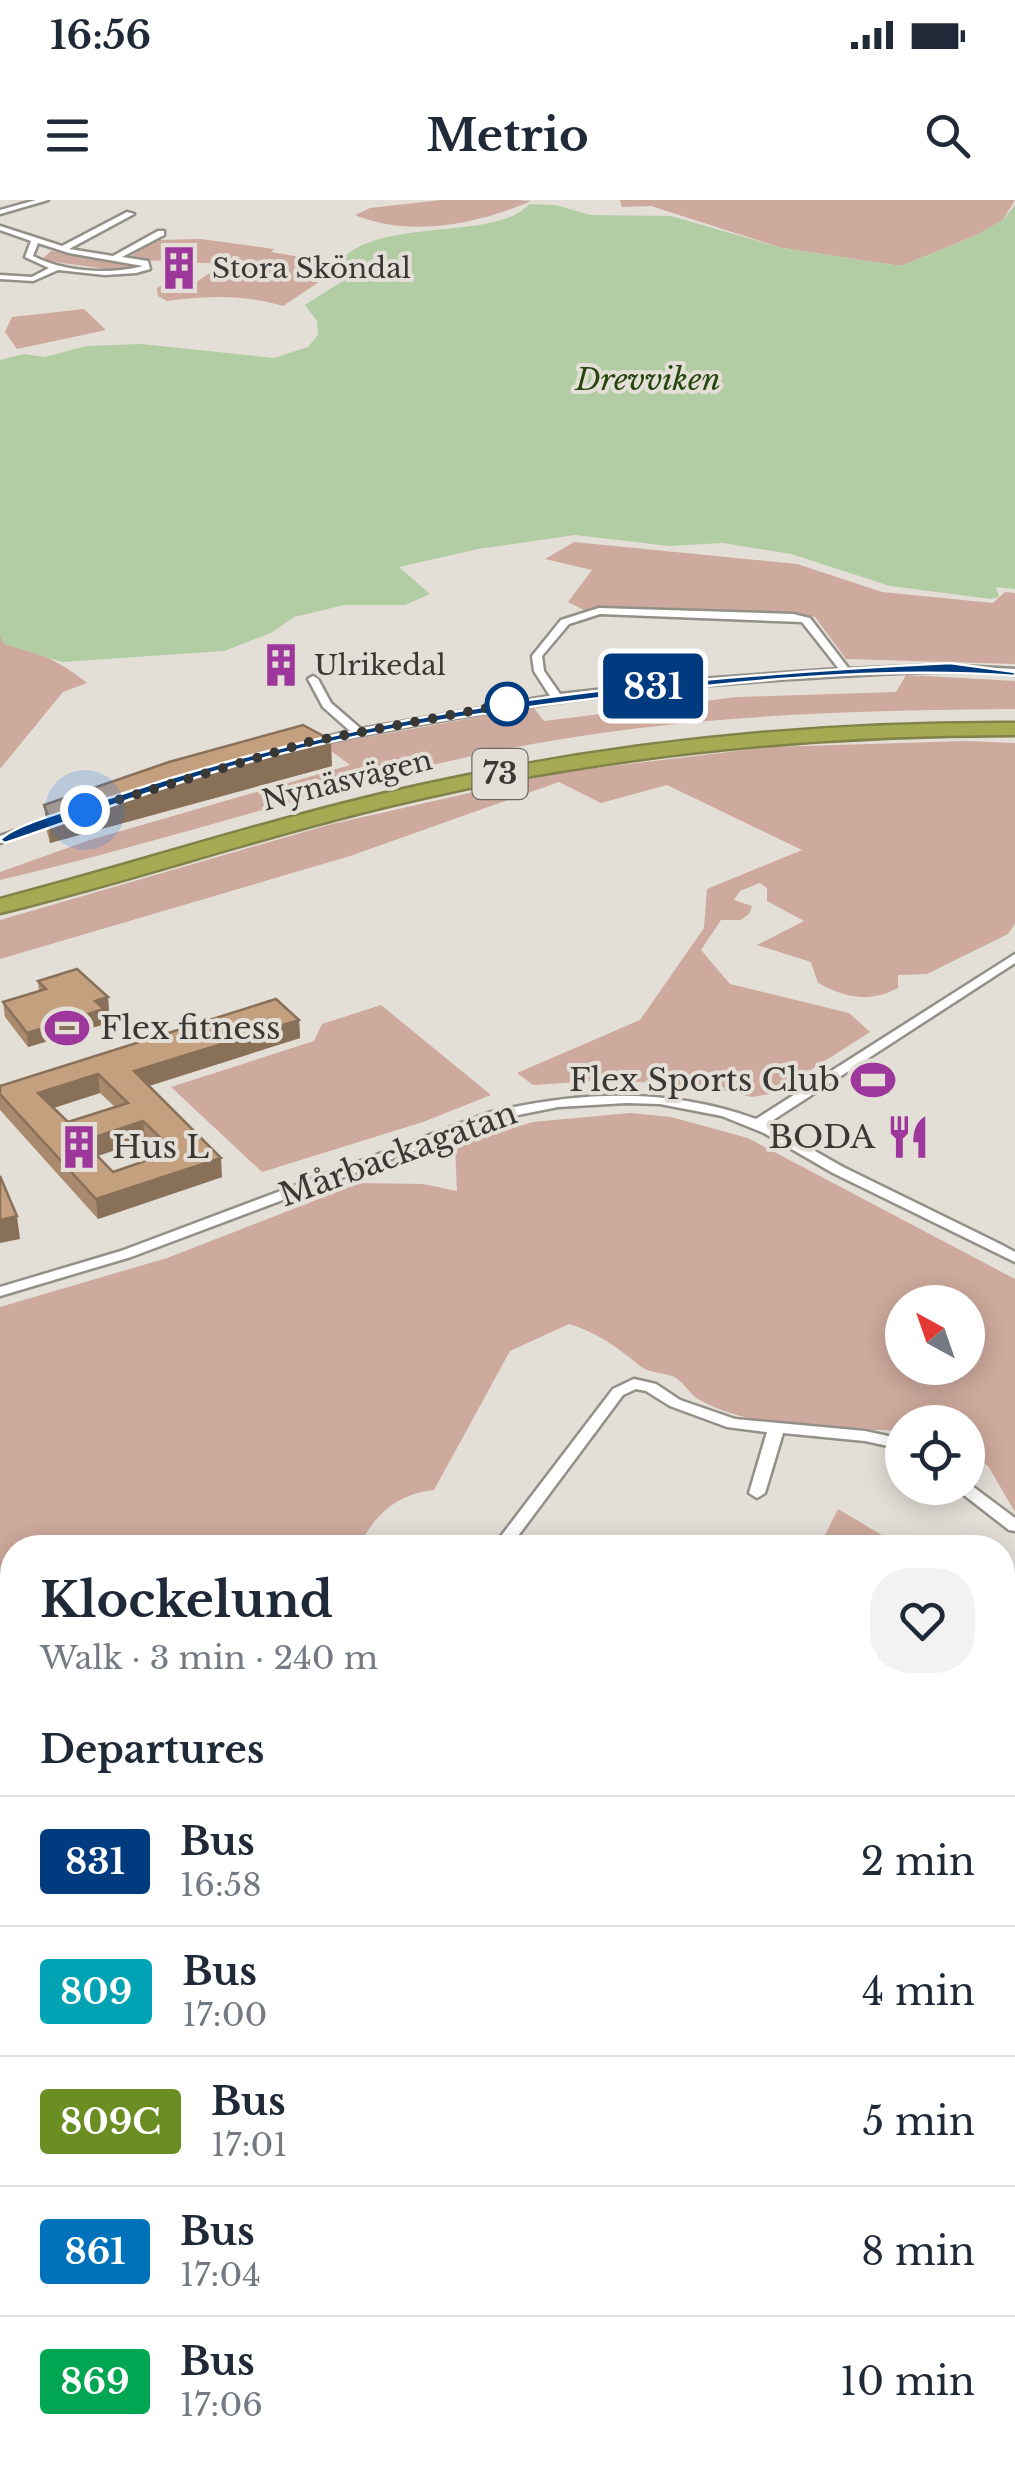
<!DOCTYPE html>
<html lang="en">
<head>
<meta charset="utf-8">
<style>
	body { margin:0; font-family:"Libre Baskerville",serif; background:#f2f2f3; color:#1f2937; height:100vh; display:flex; flex-direction:column; font-size:38px; white-space:nowrap }
	* { box-sizing:border-box; margin:0 }
	p { font-size:32px; color:#747a83 }
	.icon { flex:none; width:55px; height:55px; fill:none; stroke:currentColor; stroke-width:2; stroke-linecap:round; stroke-linejoin:round }
	.map { position:relative; flex:1; overflow:hidden }
	.side { position:absolute; left:0px; top:1335px; width:1015px; height:932px; display:flex; flex-direction:column; background:#fff; border-radius:40px 40px 0 0; box-shadow:0 5px 25px #0003 }
	.side>* { flex:none }
	.badge { padding:0 20px; border-radius:8px; font-size:35px; line-height:65px }
	.needle { width:65px; rotate:320deg }
	.tools { position:absolute; left:885px; top:1085px; display:grid; gap:20px }
	.tools a { display:grid; place-items:center; width:100px; height:100px; border-radius:50%; background:#fff; box-shadow:0 5px 25px #0003; font-size:50px }
	.you { position:absolute; width:50px; height:50px; margin:-25px; border:8px solid #fff; border-radius:50%; background:#1a73e8; box-shadow:0 0 0 15px #1a73e833 }
	.map>.badge { position:absolute; translate:-50% -50%; box-shadow:0 0 0 5px #fff }
	h2 { padding:0 40px; font-size:38px; line-height:90px }
	.round { display:grid; place-items:center; flex:none; width:105px; height:105px; border-radius:40px; background:#f2f2f3 }
	.overview { display:flex; align-items:center; justify-content:space-between; height:170px; padding:0 40px }
	h1 { font-size:48px; font-weight:800; line-height:75px }
	ul { padding:0; list-style:none }
	li { display:flex; align-items:center; gap:30px; height:130px; padding:0 40px; border-top:2px solid #e0e1e3 }
	li div { flex:1 }
	li b { display:block; font-size:38px }
	li em { font-style:normal }
	li .badge { min-width:110px; font-weight:700; text-align:center }
	.status { display:flex; justify-content:space-between; align-items:center; height:70px; padding:0 50px; background:#fff; direction:ltr }
	.status svg { height:28px; fill:currentColor }
	header { display:flex; justify-content:space-between; align-items:center; height:130px; padding:0 40px; background:#fff; font-size:45px; font-weight:800 }
	.map>svg:first-child { display:block }
	.green { fill:#cea99d; fill-rule:evenodd }
	.water { fill:#b2cda4 }
	.lines { fill:none; stroke-linecap:round; stroke-linejoin:round }
	.street-casing { stroke:#939088; stroke-width:5 }
	.highway-casing { stroke:#808248; stroke-width:5 }
	.street { fill:#fff; fill-rule:evenodd }
	.highway { fill:#a6aa53; fill-rule:evenodd }
	.rail { stroke:#585652; stroke-width:9; stroke-dasharray:6 14; stroke-linecap:butt }
	.wall { fill:#a98a6d; fill-rule:evenodd }
	.shaded-wall { fill:#897059 }
	.building { fill:#c4a07f; stroke:#897059; stroke-width:2.5; fill-rule:evenodd }
	.line { fill:#003b80; stroke:#fff; stroke-width:2.5 }
	.walk { stroke:#3a3835; stroke-width:10; stroke-dasharray:0 18 }
	.stop-dot { fill:#fff; stroke:#003b80; stroke-width:5 }
	.labels { text-anchor:middle; stroke-width:8; stroke-linejoin:round; paint-order:stroke }
	.far-poi-label { font-size:28px; fill:#3a3835; stroke:#e3dfd7; text-anchor:start }
	.far-street-label { font-size:28px; fill:#3a3835; stroke:#e3dfd7 }
	.far-water-label { font-size:30px; font-style:italic; fill:#25470d; stroke:#e3dfd7 }
	.shield { fill:#e3dfd7; stroke:#6d6a66; stroke-width:2.5 }
	.shield-label { font-size:30px; font-weight:bold; fill:#3a3835 }
	.poi-label { font-size:32px; fill:#3a3835; stroke:#e3dfd7; text-anchor:start }
	.street-label { font-size:32px; fill:#3a3835; stroke:#e3dfd7 }
</style>
</head>
<body>
<div class="status"><b>16:56</b><svg viewBox="0 0 49 12"><path d="M0 12V9h3v3zM5 12V6h3v6zM10 12V3h3v9zM15 12V0h3v12zM26 1h20v11H26zM47 4h2v5h-2z"/></svg></div>
<header><svg class="icon" aria-label="menu" viewBox="0 0 24 24"><path d="M4 6h16M4 12h16M4 18h16"/></svg>Metrio<svg class="icon" aria-label="search" viewBox="0 0 24 24"><circle cx="10" cy="10" r="6"/><path d="M15 15l6 6"/></svg></header>
<div class="map">
<svg width="1015" height="2266" viewBox="0 0 1015 2266">
	<rect width="100%" height="100%" fill="#e3dfd7"/>
	<!-- green -->
	<path class="green" d="M 441,0 L 518,0 L 531,1 C 477,24 411,38 355,15 L 370,8 Z
		M 620,0 L 1015,0 L 1003,20 L 977,35 L 901,66 L 782,48 L 651,6 L 622,7 Z
		M 201,39 L 274,49 L 271,52 L 318,60 L 337,70 L 283,106 C 242,94 208,96 167,101 L 158,96 L 157,88 L 170,80 L 196,82 L 224,64 L 126,59 L 156,40 Z
		M 51,51 L 139,64 L 143,66 L 128,72 L 41,60 Z
		M 84,109 L 106,130 L 17,149 L 5,132 L 12,117 Z
		M 574,342 L 797,364 L 882,392 L 993,403 L 1005,392 L 1015,393 L 1015,464 L 846,459 L 815,417 L 799,413 L 608,407 L 586,411 L 568,402 L 592,370 L 545,359 Z
		M 0,436 C 33,450 60,461 87,483 L 63,492 L 0,569 Z
		M 906,475 L 1015,481 L 1015,509 C 844,510 669,516 500,550 C 331,585 168,641 0,680 L 0,672 L 90,640 L 350,565 L 323,545 L 533,507 L 544,521 L 737,497 L 896,492 Z
		M 966,541 L 1015,543 L 1015,724 L 1008,734 L 927,774 L 898,775 L 898,788 C 869,803 846,798 818,783 L 811,762 L 757,745 L 804,721 L 767,701 L 767,688 L 760,683 L 740,691 L 734,700 L 752,706 L 749,714 L 741,720 L 721,720 L 701,750 L 730,784 L 849,813 L 870,832 L 775,893 L 752,897 L 708,887 L 611,880 L 533,885 L 517,873 L 640,820 L 704,728 L 707,689 L 802,650 L 667,585 L 601,603 L 559,582 L 350,656 L 0,759 L 0,720 L 328,625 L 562,572 L 771,547 Z
		M 381,805 L 491,895 L 423,922 L 262,972 L 171,887 L 314,841 L 322,824 Z
		M 630,913 L 671,917 L 748,938 L 1015,1079 L 1015,1312 L 988,1266 L 968,1252 L 968,1222 L 902,1222 L 902,1231 C 844,1228 750,1230 698,1199 C 690,1194 685,1184 676,1178 C 666,1172 650,1174 640,1166 C 617,1147 598,1133 569,1124 L 510,1151 L 434,1290 C 396,1294 375,1315 358,1347 L 12,1348 L 12,1556 L 0,1548 L 0,1107 L 167,1058 L 360,983 L 423,984 L 457,991 L 455,945 L 533,922 ZM 902,1102 L 968,1102 L 968,1168 L 902,1168 Z
		M 838,1309 L 902,1347 L 819,1347 Z
		M 1003,1558 L 1015,1562 L 1015,1724 L 1003,1719 L 1003,1639 L 1011,1621 L 1003,1616 Z
		M 1015,1774 L 1015,2042 L 1003,2052 L 1002,1777 Z
		M 250,2255 L 345,2255 L 346,2266 L 260,2266 Z
		M 573,2255 L 741,2255 L 727,2266 L 572,2266 Z"/>
	<!-- water -->
	<path class="water" d="M 529,4 L 556,5 L 590,15 L 671,16 L 782,48 L 901,66 L 977,35 L 1003,20 L 1015,5 L 1015,389 L 996,387 L 999,397 L 991,399 L 890,386 L 791,354 L 723,343 L 669,346 L 575,335 L 478,349 L 399,367 L 430,394 L 405,405 L 344,405 L 294,417 L 271,433 L 224,451 L 62,462 L 4,444 L 0,436 L 0,160 L 24,154 L 45,157 L 86,146 L 141,144 L 274,158 L 308,147 L 318,135 L 317,121 L 305,105 L 360,70 L 343,58 C 385,17 498,41 529,4 Z"/>
	<g class="lines">
		<!-- street casing -->
		<g class="street-casing">
			<path id="street" d="M 36,0 L 48,0 L 0,14 L 0,10 Z
				M 127,12 L 134,14 L 69,49 L 113,56 L 158,31 L 164,31 L 164,35 L 122,57 L 148,61 L 150,69 L 136,73 L 105,75 L 58,70 L 33,81 L 0,79 L 0,75 L 32,77 L 49,68 L 25,57 L 31,41 L 0,30 L 0,26 L 62,46 ZM 38,43 L 69,53 L 143,66 C 110,75 63,72 33,56 Z
				M 599,408 L 793,414 L 810,418 L 849,469 L 940,465 L 1015,469 L 1015,475 C 946,468 878,474 809,478 C 640,487 474,511 309,546 L 304,543 L 350,531 L 323,507 L 308,479 L 313,476 L 318,479 L 331,503 L 361,529 L 550,496 L 534,471 L 532,456 L 561,420 ZM 600,414 L 802,422 L 839,469 L 688,480 L 560,494 L 544,471 L 542,456 L 569,424 Z
				M 62,615 L 66,616 L 66,620 L 0,643 L 0,636 Z
				M 1015,754 L 1015,763 L 767,924 L 843,967 L 1000,1044 L 1015,1052 L 1015,1062 L 833,973 L 764,933 L 722,916 L 660,904 L 626,903 L 558,907 L 498,919 L 131,1057 L 0,1096 L 0,1087 L 121,1051 L 488,913 C 578,891 667,887 756,919 Z
				M 634,1179 L 656,1184 L 680,1200 L 735,1219 L 865,1231 L 902,1239 L 902,1249 L 865,1241 L 783,1233 L 765,1293 L 757,1298 L 749,1293 L 767,1232 L 727,1227 L 670,1206 L 646,1191 L 636,1189 L 623,1195 L 509,1348 L 492,1348 L 613,1189 Z
				M 968,1283 L 1015,1318 L 1015,1331 L 1009,1330 L 960,1292 L 958,1288 L 968,1288 Z
				M 1002,1441 L 1015,1441 L 1015,1453 L 1002,1453 Z
				M 12,1621 L 12,1636 L 0,1642 L 0,1626 Z
				M 1015,1748 L 1015,1762 L 1002,1766 L 1002,1751 Z
				M 0,1830 L 7,1832 L 12,1842 L 12,1867 L 5,1865 L 0,1856 Z
				M 0,2097 L 12,2102 L 12,2122 L 0,2117 Z
				M 154,2255 L 178,2255 L 184,2266 L 160,2266 Z"/>
		</g>
		<!-- highway casing -->
		<g class="highway-casing">
			<path id="highway" d="M 1015,523 L 1015,535 C 815,535 618,554 423,598 C 280,630 142,678 0,713 L 0,699 C 142,662 282,615 426,584 C 621,541 816,522 1015,523 Z"/>
		</g>
		<!-- street -->
		<use href="#street" class="street"/>
		<!-- highway -->
		<use href="#highway" class="highway"/>
		<!-- rail -->
		<path class="rail" d="M 1002,2105 L 1015,2095
			M 1002,2169 L 1015,2158
			M 805,2266 L 818,2255
			M 893,2266 L 906,2255"/>
	</g>
	<!-- wall -->
	<path class="wall" d="M 332,566 L 50,643 L 47,632 L 44,605 Z
		M 38,781 L 108,797 L 109,812 L 104,814 L 105,824 L 28,847 L 5,817 L 3,802 L 39,791 Z
		M 299,820 L 300,838 L 149,886 L 222,977 L 98,1019 L 0,910 L 0,886 ZM 100,893 L 115,907 L 68,922 L 53,908 ZM 145,940 L 160,956 L 113,972 L 98,956 Z
		M 0,2111 L 12,2120 L 12,2230 L 0,2216 Z
		M 34,2255 L 140,2255 L 150,2266 L 43,2266 Z"/>
	<!-- shaded-wall -->
	<path class="shaded-wall" d="M 331,540 L 332,566 L 50,643 L 48,616 Z
		M 108,797 L 109,812 L 104,814 L 105,824 L 28,847 L 27,833 L 95,801 Z
		M 299,820 L 300,838 L 136,890 L 134,871 Z
		M 98,874 L 100,893 L 41,912 L 38,893 Z
		M 143,921 L 145,940 L 85,960 L 83,941 Z
		M 221,958 L 222,977 L 98,1019 L 96,999 Z
		M 17,1016 L 20,1039 L 0,1043 L 0,1020 Z"/>
	<!-- building -->
	<path class="building" d="M 303,525 L 331,540 L 48,616 L 44,605 L 169,562 Z
		M 77,769 L 108,797 L 95,801 L 104,809 L 27,833 L 3,802 L 46,789 L 38,781 Z
		M 276,799 L 299,820 L 134,871 L 221,958 L 96,999 L 0,894 L 0,886 ZM 98,874 L 128,903 L 68,922 L 38,893 ZM 143,921 L 174,951 L 113,972 L 83,941 Z
		M 0,976 L 17,1016 L 0,1020 Z
		M 0,2111 L 12,2120 L 12,2203 L 0,2189 Z
		M 56,2255 L 140,2255 L 150,2266 L 65,2266 Z"/>
	<!-- line -->
	<path class="line" d="M 950,463 L 1015,472 L 1015,476 C 895,467 772,478 652,492 C 507,508 361,529 221,570 C 148,591 77,619 5,643 L 0,640 C 16,622 89,605 121,594 C 393,503 666,477 950,463 Z"/>
	<g class="lines">
		<!-- walk -->
		<path class="walk" d="M 85,610 L 309,542 L 519,502 L 507,504"/>
	</g>
	<!-- icons -->
	<defs>
		<g id="building-bare" transform="scale(3.45)"><path d="M-4-6H4V6H1V3H-1V6H-4ZM-2.5-4.3h1.7v1.8h-1.7ZM.8-4.3h1.7v1.8H.8ZM-2.5-1h1.7V.8h-1.7ZM.8-1h1.7V.8H.8Z" fill="#9e379b" stroke="#e3dfd7" stroke-width="2.5" paint-order="stroke"/></g>
		<g id="stadium-bare" transform="scale(3.45)"><path d="M0-5a6.5 5 0 1 0 0 10a6.5 5 0 1 0 0-10ZM-3.5-1.8h7v3.6h-7Z" fill="#9e379b" stroke="#e3dfd7" stroke-width="2.5" paint-order="stroke"/></g>
		<g id="restaurant-bare" transform="scale(3.45)"><path d="M-5-6h1v4h1v-4h1v4h1v-4h1v5L-1.5 .5V6h-2V.5L-5-1ZM5-6V6H3V1.5H1.5Q1.5-4 5-6Z" fill="#9e379b" stroke="#e3dfd7" stroke-width="2.5" paint-order="stroke"/></g>
	</defs>
	<g fill-rule="evenodd">
		<use href="#building-bare" x="179" y="68"/>
		<use href="#building-bare" x="281" y="465"/>
		<use href="#stadium-bare" x="67" y="828"/>
		<use href="#stadium-bare" x="873" y="880"/>
		<use href="#restaurant-bare" x="908" y="937"/>
		<use href="#building-bare" x="79" y="947"/>
	</g>
	<!-- markers -->
	<circle class="stop-dot" cx="507" cy="504" r="20"/>
	<g class="labels">
		<!-- far-poi labels -->
		<g class="far-poi-label">
			<text x="212" y="78">Stora Sköndal</text>
			<text x="314" y="475">Ulrikedal</text>
		</g>
		<!-- far-street labels -->
		<g class="far-street-label">
			<text transform="translate(347 580) rotate(-14)" y="10">Nynäsvägen</text>
		</g>
		<!-- far-water labels -->
		<g class="far-water-label">
			<text x="648" y="190">Drevviken</text>
		</g>
		<!-- shield labels -->
		<rect class="shield" x="472.5" y="549" width="55" height="50" rx="8"/>
		<g class="shield-label">
			<text x="500" y="584">73</text>
		</g>
		<!-- poi labels -->
		<g class="poi-label">
			<text x="100" y="839">Flex fitness</text>
			<text x="840" y="891" text-anchor="end">Flex Sports Club</text>
			<text x="875" y="948" text-anchor="end">BODA</text>
			<text x="112" y="958">Hus L</text>
		</g>
		<!-- street labels -->
		<g class="street-label">
			<text transform="translate(398 954) rotate(-20)" y="11">Mårbackagatan</text>
		</g>
	</g>
</svg>
<div class="tools">
<a><svg class="needle" viewBox="-14 -14 28 28"><path d="M0-13l5 13h-10z" fill="#e53935"/><path d="M0 13l5-13h-10z" fill="#747a83"/></svg></a>
<a><svg class="icon" aria-label="locate" viewBox="0 0 24 24"><circle cx="12" cy="12" r="6"/><path d="M12 2v4M12 18v4M2 12h4M18 12h4"/></svg></a>
</div>
<div class="you" style="left:85px;top:610px"></div>
<b class="badge" style="left:653px;top:486px;background:#003b80;color:#fff">831</b>
<section class="side">
<div class="overview"><div><h1>Klockelund</h1><p>Walk · 3 min · 240 m</p></div><a class="round"><svg class="icon" aria-label="heart" viewBox="0 0 24 24"><path d="M12 20l-8-8c-3-5 5-10 8-4 3-6 11-1 8 4z"/></svg></a></div>
<h2>Departures</h2>
<ul>
<li><span class="badge" style="background:#003b80;color:#fff">831</span><div><b>Bus</b><p>16:58</p></div><em>2 min</em></li>
<li><span class="badge" style="background:#00a3b4;color:#fff">809</span><div><b>Bus</b><p>17:00</p></div><em>4 min</em></li>
<li><span class="badge" style="background:#6b8e23;color:#fff">809C</span><div><b>Bus</b><p>17:01</p></div><em>5 min</em></li>
<li><span class="badge" style="background:#0072bc;color:#fff">861</span><div><b>Bus</b><p>17:04</p></div><em>8 min</em></li>
<li><span class="badge" style="background:#00a651;color:#fff">869</span><div><b>Bus</b><p>17:06</p></div><em>10 min</em></li>
</ul>
</section>
</div>
</body>
</html>
